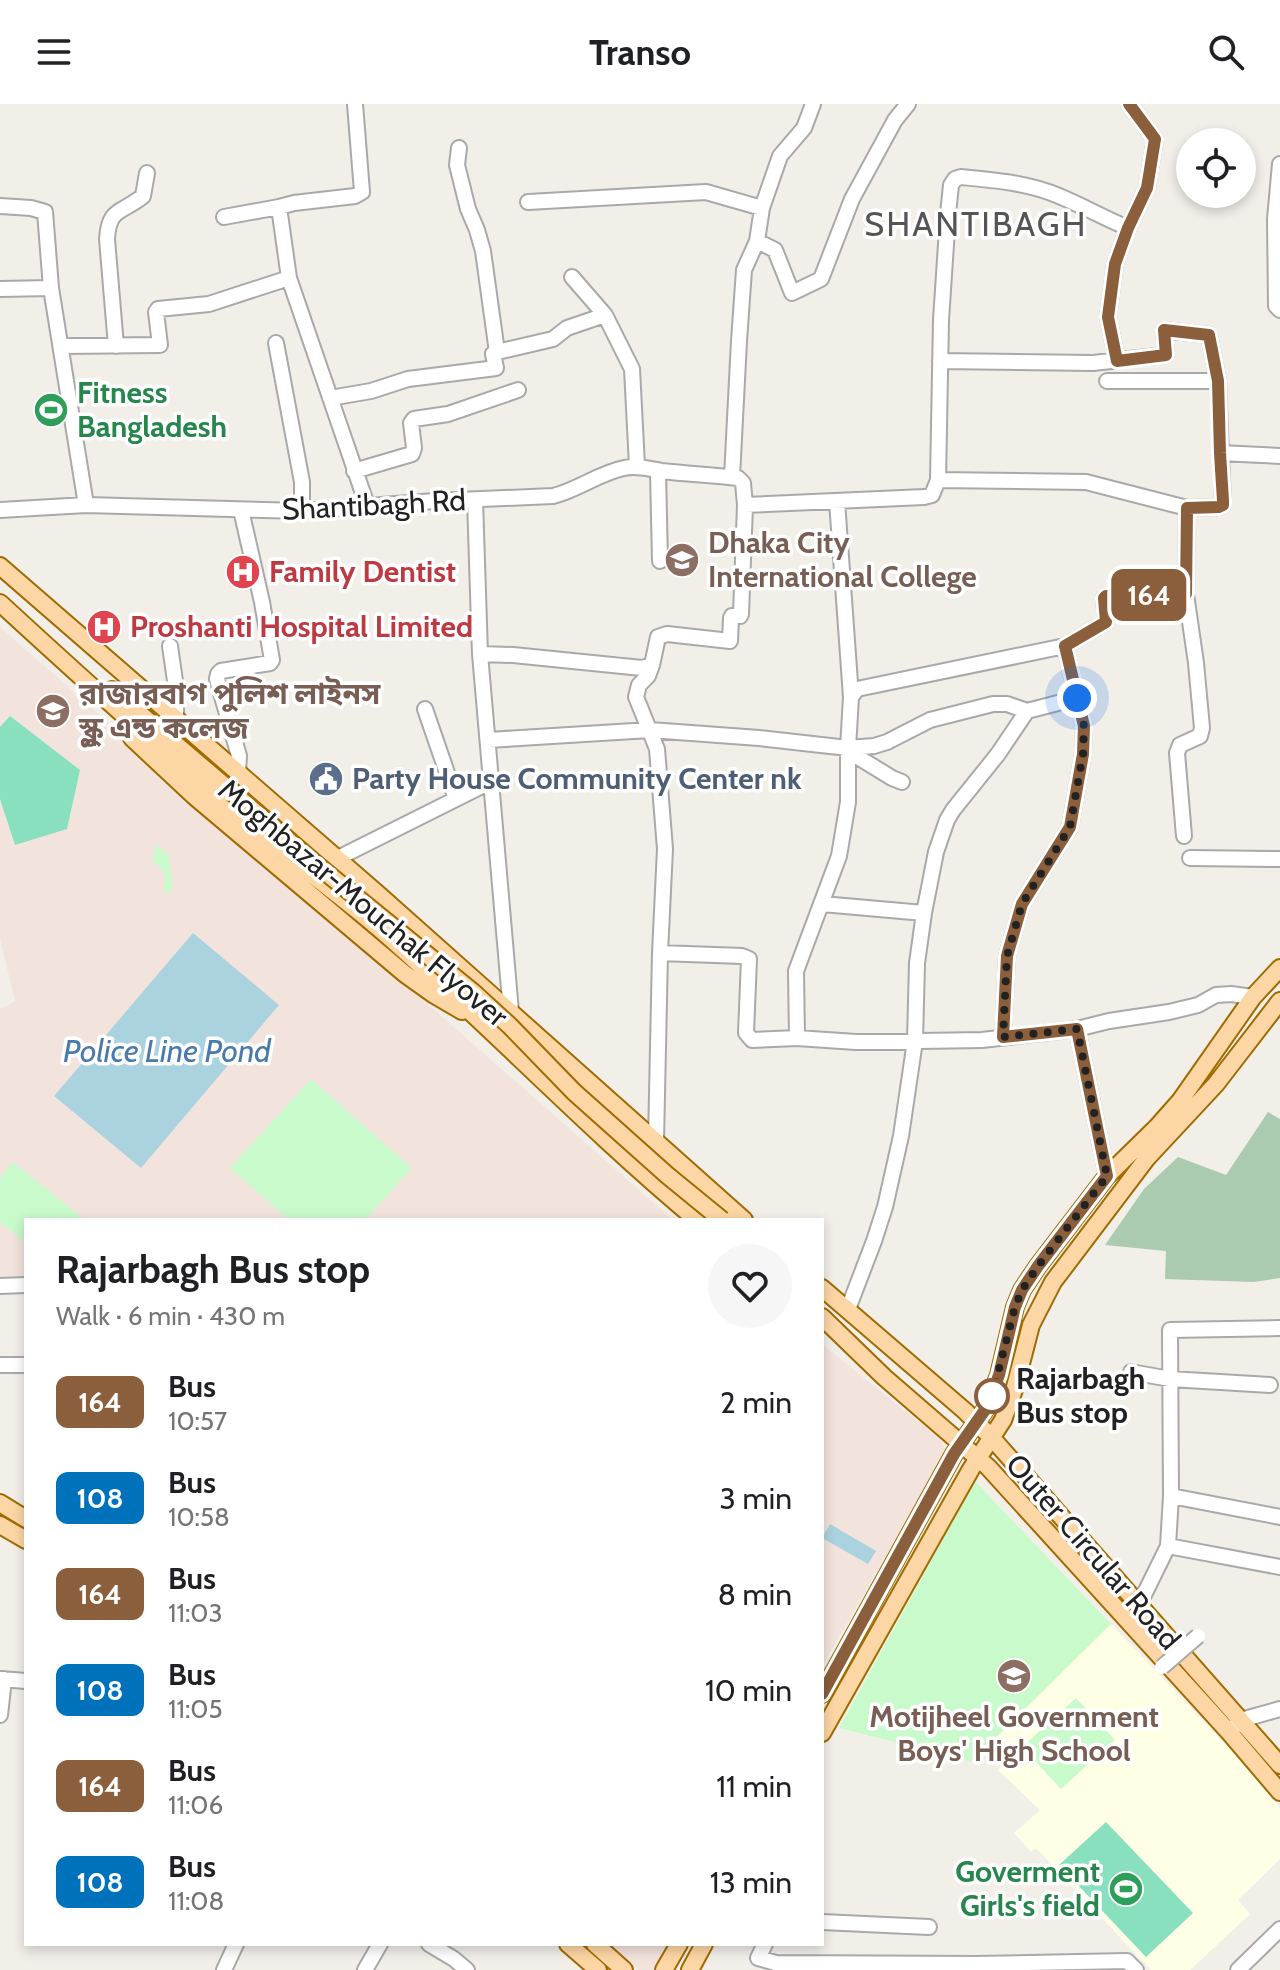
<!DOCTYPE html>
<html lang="en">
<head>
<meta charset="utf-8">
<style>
	body { margin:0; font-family:Cabin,"Noto Sans Bengali",sans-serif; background:#f6f6f6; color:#202124; height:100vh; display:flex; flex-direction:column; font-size:30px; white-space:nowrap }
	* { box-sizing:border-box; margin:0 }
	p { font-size:26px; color:#757577 }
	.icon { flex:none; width:44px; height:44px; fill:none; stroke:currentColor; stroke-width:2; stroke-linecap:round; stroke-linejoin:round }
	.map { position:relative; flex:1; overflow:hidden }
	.side { position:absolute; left:24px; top:1114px; width:800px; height:728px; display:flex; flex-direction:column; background:#fff; border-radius:0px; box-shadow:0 4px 12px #0003 }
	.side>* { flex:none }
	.badge { padding:0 16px; border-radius:12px; font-size:28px; line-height:52px }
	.fabs { position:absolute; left:1176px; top:24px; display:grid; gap:16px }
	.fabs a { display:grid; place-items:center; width:80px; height:80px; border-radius:50%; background:#fff; box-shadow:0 4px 12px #0003; font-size:40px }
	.you { position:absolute; width:40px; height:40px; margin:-20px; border:6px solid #fff; border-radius:50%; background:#1a73e8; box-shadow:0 0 0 12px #1a73e833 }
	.map>.badge { position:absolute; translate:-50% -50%; box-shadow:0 0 0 4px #fff }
	.round { display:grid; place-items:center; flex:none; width:84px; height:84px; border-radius:42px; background:#f6f6f6 }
	.summary { display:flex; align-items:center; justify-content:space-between; height:136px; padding:0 32px }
	h1 { font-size:38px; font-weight:700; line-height:60px }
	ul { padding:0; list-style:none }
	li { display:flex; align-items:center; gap:24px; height:96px; padding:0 32px }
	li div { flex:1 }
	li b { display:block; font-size:30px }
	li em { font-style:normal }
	li .badge { min-width:88px; font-weight:700; text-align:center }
	header { display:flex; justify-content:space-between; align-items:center; height:104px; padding:0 32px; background:#fff; font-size:36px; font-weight:700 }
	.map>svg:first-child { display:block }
	.education { fill:#ffffe5 }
	.military { fill:#f3e3dd }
	.cemetery { fill:#aacbaf }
	.park { fill:#c8facc }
	.pitch { fill:#88e0be }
	.water { fill:#aad3df }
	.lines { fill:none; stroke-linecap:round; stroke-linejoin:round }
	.minor-casing { stroke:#a9a9a9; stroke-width:18 }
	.major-casing { stroke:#a06b00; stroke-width:20 }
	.minor { stroke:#fff; stroke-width:14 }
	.major { stroke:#fcd6a4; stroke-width:16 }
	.minor-bridge-casing { stroke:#a9a9a9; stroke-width:18; stroke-linecap:butt }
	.major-bridge-casing { stroke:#a06b00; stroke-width:20; stroke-linecap:butt }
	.minor-bridge { stroke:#fff; stroke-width:14 }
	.major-bridge { stroke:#fcd6a4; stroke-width:16 }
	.line-casing { stroke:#fff; stroke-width:18 }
	.line { stroke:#8b5e3c; stroke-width:12 }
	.walk { stroke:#222; stroke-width:8; stroke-dasharray:0 14.4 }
	.stop-dot { fill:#fff; stroke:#8b5e3c; stroke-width:4 }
	.labels { text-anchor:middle; stroke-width:7; stroke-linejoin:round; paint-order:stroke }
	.leisure-label { font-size:30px; font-weight:bold; fill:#27864d; stroke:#fff; text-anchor:start }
	.street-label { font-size:30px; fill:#222; stroke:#fff }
	.education-label { font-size:30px; font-weight:bold; fill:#785e54; stroke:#fff; text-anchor:start }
	.health-label { font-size:30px; font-weight:bold; fill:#be3a42; stroke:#fff; text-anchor:start }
	.service-label { font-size:30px; font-weight:bold; fill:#4e5e75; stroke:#fff; text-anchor:start }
	.stop-label { font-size:30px; font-weight:bold; fill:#222; stroke:#fff; text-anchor:start }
	.water-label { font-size:32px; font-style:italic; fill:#4a7aab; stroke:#fff }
	.quarter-label { font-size:34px; letter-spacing:2px; fill:#555; stroke:#fff }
</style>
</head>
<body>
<header><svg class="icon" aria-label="menu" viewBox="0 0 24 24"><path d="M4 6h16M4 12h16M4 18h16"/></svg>Transo<svg class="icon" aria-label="search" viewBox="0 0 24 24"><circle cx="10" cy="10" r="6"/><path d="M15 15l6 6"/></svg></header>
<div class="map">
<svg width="1280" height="1866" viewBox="0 0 1280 1866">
	<rect width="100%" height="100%" fill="#f2efe9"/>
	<!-- education -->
	<path class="education" d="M 975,1377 L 1231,1646 L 1280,1704 L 1280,1755 L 1238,1796 L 1250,1810 L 1190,1866 L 1151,1866 L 1036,1744 L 1031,1748 L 1014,1729 L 1040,1706 L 998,1666 L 1012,1652 L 996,1639 L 971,1658 L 839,1624 Z"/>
	<!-- military -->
	<path class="military" d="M 0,523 L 673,1116 L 26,1116 L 26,1177 L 0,1178 L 0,905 L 15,897 L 0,835 Z
		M 822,1240 L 929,1326 L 940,1336 L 945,1345 L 943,1356 L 895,1445 L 890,1444 L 822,1563 Z
		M 607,1840 L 670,1840 L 656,1866 L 640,1866 Z"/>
	<!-- cemetery -->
	<path class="cemetery" d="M 1268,1008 L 1280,1015 L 1280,1174 L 1254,1178 L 1165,1175 L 1166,1147 L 1105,1141 L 1144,1085 L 1178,1053 L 1226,1071 Z"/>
	<!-- park -->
	<path class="park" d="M 156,740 L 168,750 L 173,784 L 168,789 L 164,788 L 165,769 L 153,757 Z
		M 311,975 L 412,1064 L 365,1116 L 289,1116 L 230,1064 Z
		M 13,1058 L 85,1116 L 26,1116 L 26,1139 L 0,1118 L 0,1074 Z
		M 975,1377 L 1111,1520 L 971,1658 L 839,1624 Z
		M 1076,1594 L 1115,1636 L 1061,1685 L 1022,1643 Z"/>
	<!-- pitch -->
	<path class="pitch" d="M 10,612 L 80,666 L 67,725 L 15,741 L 0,695 L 0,623 Z
		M 1106,1718 L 1193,1809 L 1146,1853 L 1059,1761 Z"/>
	<!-- water -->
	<path class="water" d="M 193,829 L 279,901 L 141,1064 L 54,992 Z
		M 830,1420 L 876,1447 L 868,1460 L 822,1434 Z"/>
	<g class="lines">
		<!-- minor casing -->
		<g class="minor-casing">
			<path id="minor" d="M 813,0 L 804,24 L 780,52 L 762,104 L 757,137 L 775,146 L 792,189 L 821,175 L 852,95 L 895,16 L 908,0
				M 459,44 L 457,61 L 468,105 L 477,126 L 483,147 L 497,248 L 553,235 L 567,224 L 605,211
				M 1280,60 L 1275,115 L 1276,202 L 1280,206
				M 528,98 L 706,88 L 762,104
				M 0,102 L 31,104 L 45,108 L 51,184 L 86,401
				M 224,113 L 279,103
				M 572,173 L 605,211 L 632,265 L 637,362
				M 289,174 L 367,401
				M 0,185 L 51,184
				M 276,239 L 302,378 L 302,407
				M 62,242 L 160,241 L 156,208 L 158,205 L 209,200 L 289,174 L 279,103 L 294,99 L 355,92 L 362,88 L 355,0
				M 116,242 L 107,135 C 109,103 121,110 143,92 L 147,69
				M 1117,257 L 1108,213 L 1115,160 L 1128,124 L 1147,84 L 1155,35 L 1129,0
				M 1107,277 L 1218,277
				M 330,294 L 371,287 L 408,275 L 496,264 L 493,250 L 497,248
				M 1220,349 L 1280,352
				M 354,367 L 412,350 L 414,344 L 411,319 L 414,315 L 448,310 L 518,286
				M 658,367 L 660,457
				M 732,373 L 739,237 L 744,166 L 757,137
				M 938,376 L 941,216 L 948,110 L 951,81 L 955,75 L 961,73 C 994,76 1029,79 1059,92 C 1083,102 1104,114 1128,124
				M 475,396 L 480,550 L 511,908
				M 837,397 L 851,593
				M 0,406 L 86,401 L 302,407 L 435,397 L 553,392 C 578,386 599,369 624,364 C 637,361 648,365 662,367 C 687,370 713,371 738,374 L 743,379 L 745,401 L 924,393 L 932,391 L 938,376 L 1086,378 L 1187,404 L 1219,403 L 1223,401 L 1218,277 L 1209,231 L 1164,226 L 1166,251 L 1093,259 L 940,257
				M 170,542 L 176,584 L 176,614
				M 1065,542 L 1106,518 L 1104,494 L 1106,492 L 1186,490
				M 480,550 L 513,551 L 642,564 L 652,561 L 658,533 L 667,530 L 730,537 L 731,514 L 732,512 L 740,512 L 741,510 L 745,401
				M 652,561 L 648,572 L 639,581 L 636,593 L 657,645 L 665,745 L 660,849 L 742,852 L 749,855 L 746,929 L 752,936 L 797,934 L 796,867 L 839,752 L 848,698 L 848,644 L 874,642 L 887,638 L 930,616 L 993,600 L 1007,600 L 1027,607
				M 425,605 L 456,695
				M 488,636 L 650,626 L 759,634 L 848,644 L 851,593 L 857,585 L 1065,542 L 1077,594 L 1027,607 L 998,650 L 953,706 L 947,716 L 936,748 L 924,809 L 917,859 L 915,937 L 901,1032 L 885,1103 L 874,1137 L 848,1205
				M 848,647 L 892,674 L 902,678
				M 238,668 L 239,652 L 217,575 L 218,570 L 221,567 L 270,559 L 272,556 L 262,498 L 241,406
				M 1184,732 L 1177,649 L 1180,641 L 1200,632 L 1202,624 L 1196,559 L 1186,490 L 1187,404
				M 338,754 L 492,677
				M 1190,754 L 1280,755
				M 822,800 L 924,809
				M 1077,925 L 1107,1072
				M 1003,933 L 1007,852 L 1022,800 L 1070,723 L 1083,650 L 1084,622 L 1077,594
				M 797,934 L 856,938 L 982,936 L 1077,925 L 1109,917 L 1169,908 L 1198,901 L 1216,891 L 1231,890 L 1253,893
				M 656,1037 L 660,849
				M 0,1182 L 26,1181
				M 1280,1224 L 1170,1226 L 1171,1392 L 1168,1442 L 1280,1463
				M 0,1261 L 26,1261
				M 1131,1268 L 1170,1275 L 1270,1281
				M 1171,1392 L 1280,1413
				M 1139,1501 L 1168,1442
				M 0,1575 L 26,1577
				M 0,1611 L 4,1575
				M 1233,1624 L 1241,1616 L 1280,1605
				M 822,1818 L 929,1823
				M 429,1840 L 454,1855 L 467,1866
				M 765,1840 L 758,1854 L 776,1859
				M 224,1866 L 236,1840
				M 365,1866 L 380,1840
				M 782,1866 L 776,1859 L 975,1860 L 1127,1857 L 1136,1866
				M 1238,1866 L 1280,1825"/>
		</g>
		<!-- major casing -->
		<g class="major-casing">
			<path id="major" d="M 0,462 L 378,790 L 744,1116
				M 0,499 C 89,581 179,662 272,739 C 311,771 352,800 390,834 C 494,926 590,1027 697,1116
				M 112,586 L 233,689
				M 132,634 L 194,692 L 405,870 L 433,890 L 462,907
				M 822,1184 L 965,1307 L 992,1334 L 1280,1661
				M 822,1213 L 884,1273 L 988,1363 L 1229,1628 L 1280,1688
				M 0,1399 L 26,1415
				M 0,1421 L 26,1436
				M 822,1590 L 954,1350 L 987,1303 L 999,1271 L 1015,1203 L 1022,1186 L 1038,1162 L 1107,1072 L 1157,1023 L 1180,997 L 1253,893 L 1280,864
				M 822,1629 L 971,1365 L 1003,1316 L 1015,1283 L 1031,1221 L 1053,1178 L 1147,1054 L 1216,980 L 1280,897
				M 568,1840 L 598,1866
				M 595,1840 L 624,1866
				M 664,1866 L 679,1840
				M 690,1866 L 704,1840"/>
		</g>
		<!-- minor -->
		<use href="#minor" class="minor"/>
		<!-- major -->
		<use href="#major" class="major"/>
		<!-- minor-bridge casing -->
		<g class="minor-bridge-casing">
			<path id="minor-bridge" d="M 1162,1563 L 1198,1532"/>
		</g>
		<!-- major-bridge casing -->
		<g class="major-bridge-casing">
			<path id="major-bridge" d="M 233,689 L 312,757 L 474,889 L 510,922 L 574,988 L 667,1071 L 722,1116"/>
		</g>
		<!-- minor-bridge -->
		<use href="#minor-bridge" class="minor-bridge"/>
		<!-- major-bridge -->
		<use href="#major-bridge" class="major-bridge"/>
	</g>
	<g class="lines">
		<!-- line casing -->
		<g class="line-casing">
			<path id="line" d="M 822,1590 L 954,1350 L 987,1303 L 999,1271 L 1015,1203 L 1022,1186 L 1038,1162 L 1107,1072 L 1077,925 L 1003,933 L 1007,852 L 1022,800 L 1070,723 L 1083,650 L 1084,622 L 1065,542 L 1106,518 L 1104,494 L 1106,492 L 1186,490 L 1187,404 L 1219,403 L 1223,401 L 1223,397 L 1220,349 L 1218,277 L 1209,231 L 1164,226 L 1166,251 L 1117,257 L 1108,213 L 1115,160 L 1128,124 L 1147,84 L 1155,35 L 1129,0"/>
		</g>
		<!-- line -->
		<use href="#line" class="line"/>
		<!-- walk -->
		<path class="walk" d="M 992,1292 L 1015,1203 L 1022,1186 L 1038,1162 L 1107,1072 L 1077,925 L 1003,933 L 1007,852 L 1022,800 L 1070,723 L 1083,650 L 1084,622 L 1077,594"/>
	</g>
	<!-- icons -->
	<defs>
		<g id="stadium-disc" transform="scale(1.8)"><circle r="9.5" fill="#2e9e5b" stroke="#fff"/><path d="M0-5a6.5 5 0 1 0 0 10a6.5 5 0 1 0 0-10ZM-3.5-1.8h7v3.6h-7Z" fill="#fff"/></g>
		<g id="university-disc" transform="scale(1.8)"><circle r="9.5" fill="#8d6e63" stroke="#fff"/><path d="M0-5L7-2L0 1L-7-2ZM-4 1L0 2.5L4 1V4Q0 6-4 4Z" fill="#fff"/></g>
		<g id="hospital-disc" transform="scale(1.8)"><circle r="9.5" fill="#e0444e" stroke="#fff"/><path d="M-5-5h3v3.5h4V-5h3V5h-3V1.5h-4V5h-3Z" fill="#fff"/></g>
		<g id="civic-disc" transform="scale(1.8)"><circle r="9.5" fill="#5c6f8a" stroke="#fff"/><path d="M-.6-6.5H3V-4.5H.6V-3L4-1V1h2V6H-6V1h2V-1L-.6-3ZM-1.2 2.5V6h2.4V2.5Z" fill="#fff"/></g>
		<g id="school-disc" transform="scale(1.8)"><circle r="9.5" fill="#8d6e63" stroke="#fff"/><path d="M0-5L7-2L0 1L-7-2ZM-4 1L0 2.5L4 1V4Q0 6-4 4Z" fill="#fff"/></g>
	</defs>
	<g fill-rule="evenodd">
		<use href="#stadium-disc" x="51" y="306"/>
		<use href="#university-disc" x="682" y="456"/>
		<use href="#hospital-disc" x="243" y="468"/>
		<use href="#hospital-disc" x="104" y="523"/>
		<use href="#university-disc" x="53" y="607"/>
		<use href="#civic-disc" x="326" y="675"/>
		<use href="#school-disc" x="1014" y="1572"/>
		<use href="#stadium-disc" x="1126" y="1785"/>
	</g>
	<!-- markers -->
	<circle class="stop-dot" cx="992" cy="1292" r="16"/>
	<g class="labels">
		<!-- leisure labels -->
		<g class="leisure-label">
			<text x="77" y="299">Fitness<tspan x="77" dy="34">Bangladesh</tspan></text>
			<text x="1100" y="1778" text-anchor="end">Goverment<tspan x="1100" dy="34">Girls's field</tspan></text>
		</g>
		<!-- street labels -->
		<g class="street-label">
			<text transform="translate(374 401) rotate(-3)" y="10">Shantibagh Rd</text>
			<text transform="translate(363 799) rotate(40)" y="10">Moghbazar-Mouchak Flyover</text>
			<text transform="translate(1093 1448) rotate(49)" y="10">Outer Circular Road</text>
		</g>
		<!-- education labels -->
		<g class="education-label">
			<text x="708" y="449">Dhaka City<tspan x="708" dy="34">International College</tspan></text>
			<text x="79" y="600">রাজারবাগ পুলিশ লাইনস<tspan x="79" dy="34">স্কুল এন্ড কলেজ</tspan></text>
			<text x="1014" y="1623" text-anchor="middle">Motijheel Government<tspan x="1014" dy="34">Boys' High School</tspan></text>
		</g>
		<!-- health labels -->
		<g class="health-label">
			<text x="269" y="478">Family Dentist</text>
			<text x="130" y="533">Proshanti Hospital Limited</text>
		</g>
		<!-- service labels -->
		<g class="service-label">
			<text x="352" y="685">Party House Community Center nk</text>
		</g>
		<!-- stop labels -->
		<g class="stop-label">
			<text x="1016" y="1285">Rajarbagh<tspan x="1016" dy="34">Bus stop</tspan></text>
		</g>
		<!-- water labels -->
		<g class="water-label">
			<text x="167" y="958">Police Line Pond</text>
		</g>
		<!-- quarter labels -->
		<g class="quarter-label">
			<text x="976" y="132">SHANTIBAGH</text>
		</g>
	</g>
</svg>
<div class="fabs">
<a><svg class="icon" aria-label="locate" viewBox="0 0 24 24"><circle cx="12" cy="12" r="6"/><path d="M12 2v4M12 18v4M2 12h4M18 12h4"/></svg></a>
</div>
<div class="you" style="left:1077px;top:594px"></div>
<b class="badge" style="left:1149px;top:491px;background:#8b5e3c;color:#fff">164</b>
<section class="side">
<div class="summary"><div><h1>Rajarbagh Bus stop</h1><p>Walk · 6 min · 430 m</p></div><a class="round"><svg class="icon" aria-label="heart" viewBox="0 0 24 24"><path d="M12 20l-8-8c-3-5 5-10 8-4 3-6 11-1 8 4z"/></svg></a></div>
<ul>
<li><span class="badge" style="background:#8b5e3c;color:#fff">164</span><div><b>Bus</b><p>10:57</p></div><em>2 min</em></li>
<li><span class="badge" style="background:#0072bc;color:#fff">108</span><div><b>Bus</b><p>10:58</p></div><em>3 min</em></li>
<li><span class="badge" style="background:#8b5e3c;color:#fff">164</span><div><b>Bus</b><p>11:03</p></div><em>8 min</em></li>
<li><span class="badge" style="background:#0072bc;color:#fff">108</span><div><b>Bus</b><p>11:05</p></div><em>10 min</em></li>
<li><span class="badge" style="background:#8b5e3c;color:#fff">164</span><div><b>Bus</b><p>11:06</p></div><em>11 min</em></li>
<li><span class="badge" style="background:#0072bc;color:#fff">108</span><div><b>Bus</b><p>11:08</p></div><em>13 min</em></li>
</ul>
</section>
</div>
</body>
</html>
